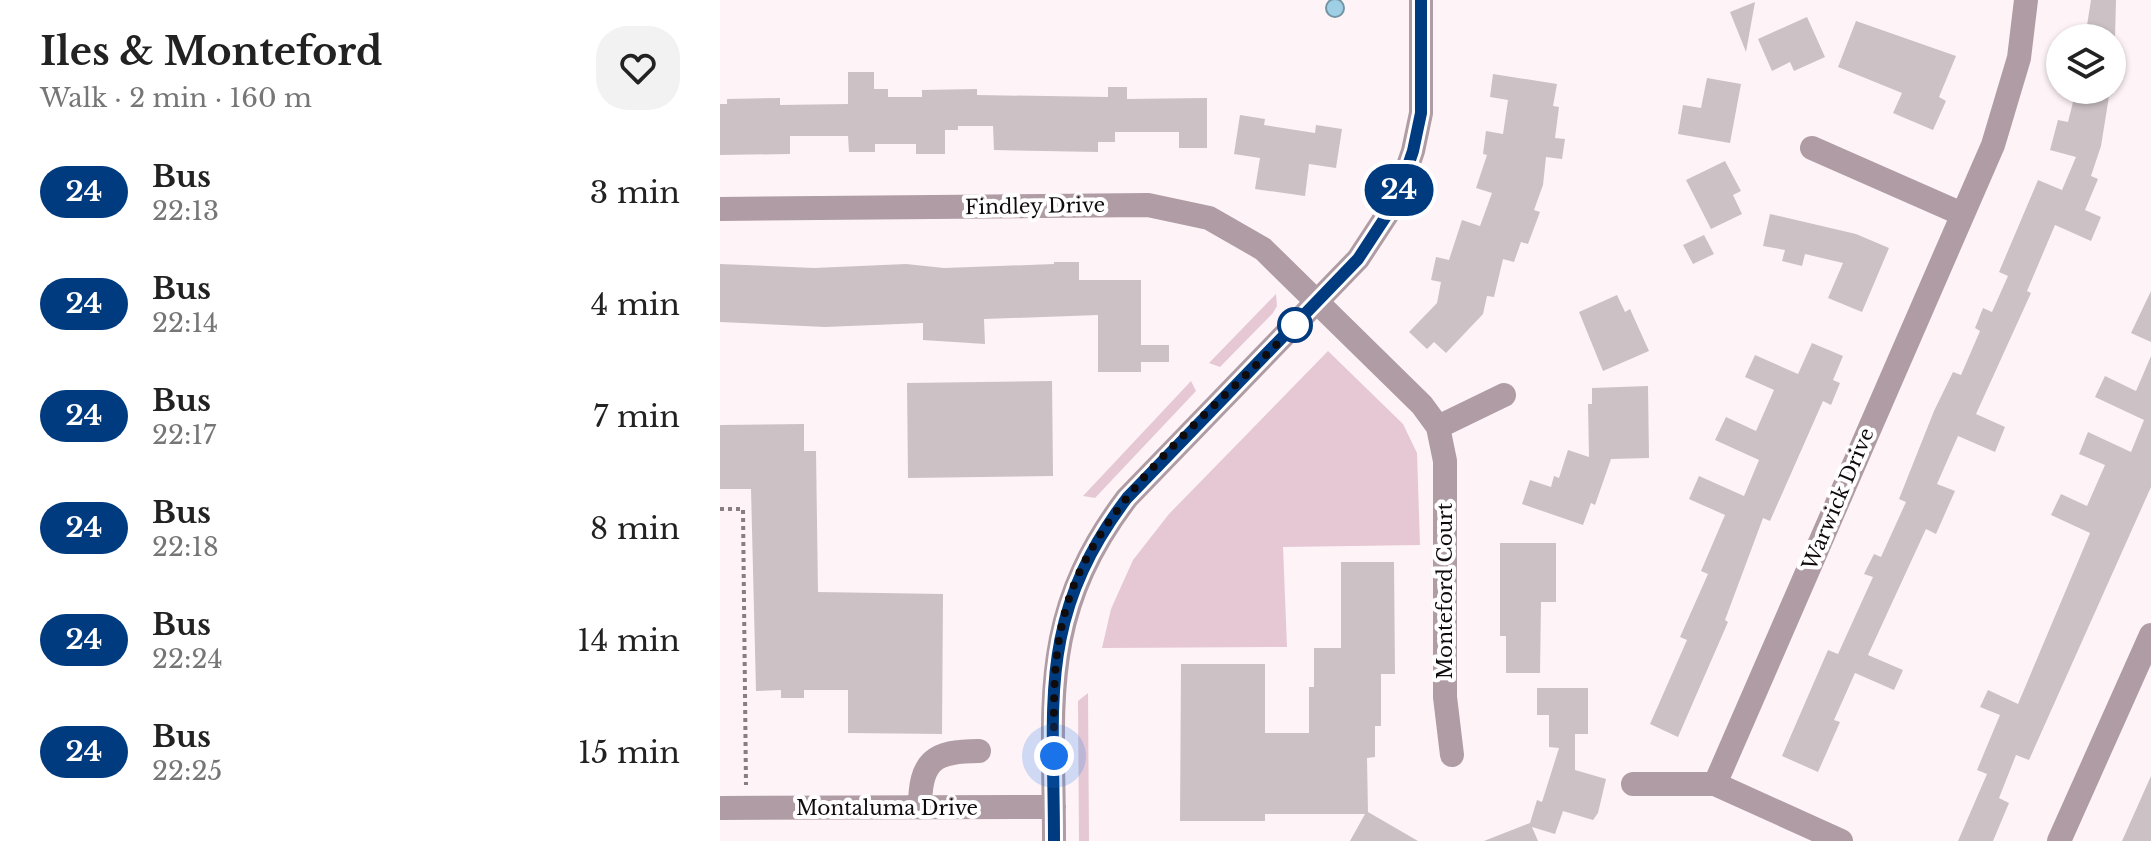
<!DOCTYPE html>
<html lang="en">
<head>
<meta charset="utf-8">
<style>
	body { margin:0; font-family:"Libre Baskerville",serif; background:#f2f2f2; color:#222; height:100vh; display:flex; flex-direction:column; font-size:30px; white-space:nowrap }
	* { box-sizing:border-box; margin:0 }
	p { font-size:26px; color:#767676 }
	.icon { flex:none; width:44px; height:44px; fill:none; stroke:currentColor; stroke-width:2; stroke-linecap:round; stroke-linejoin:round }
	.map { position:relative; flex:1; overflow:hidden }
	.sheet { display:flex; flex-direction:column; background:#fff; width:720px }
	.sheet>* { flex:none }
	.badge { padding:0 16px; border-radius:26px; font-size:28px; line-height:52px }
	.controls { position:absolute; left:1326px; top:24px; display:grid; gap:16px }
	.controls a { display:grid; place-items:center; width:80px; height:80px; border-radius:50%; background:#fff; box-shadow:0 2px 6px #0004; font-size:40px }
	.you { position:absolute; width:40px; height:40px; margin:-20px; border:6px solid #fff; border-radius:50%; background:#1a73e8; box-shadow:0 0 0 12px #1a73e833 }
	.map>.badge { position:absolute; translate:-50% -50%; box-shadow:0 0 0 4px #fff }
	.round { display:grid; place-items:center; flex:none; width:84px; height:84px; border-radius:32px; background:#f2f2f2 }
	.headline { display:flex; align-items:center; justify-content:space-between; height:136px; padding:0 40px }
	h1 { font-size:38px; font-weight:700; line-height:60px }
	ul { padding:0; list-style:none }
	li { display:flex; align-items:center; gap:24px; height:112px; padding:0 40px }
	li div { flex:1 }
	li b { display:block; font-size:30px }
	li em { font-style:normal }
	li .badge { min-width:88px; font-weight:700; text-align:center }
	main { display:flex; flex:1; min-height:0 }
	.map>svg:first-child { display:block }
	.green { fill:#e5c8d4 }
	.water { fill:#9ecfe4; stroke:#7394a4; stroke-width:2 }
	.building { fill:#ccc2c6 }
	.lines { fill:none; stroke-linecap:round; stroke-linejoin:round }
	.path { stroke:#867e81; stroke-width:4; stroke-dasharray:4 4; stroke-linecap:butt }
	.minor { stroke:#b09ca4; stroke-width:24 }
	.line-casing { stroke:#fff; stroke-width:18 }
	.line { stroke:#003b80; stroke-width:12 }
	.walk { stroke:#100c0e; stroke-width:8; stroke-dasharray:0 14.4 }
	.stop-dot { fill:#fff; stroke:#003b80; stroke-width:4 }
	.labels { text-anchor:middle; stroke-width:8; stroke-linejoin:round; paint-order:stroke }
	.street-label { font-size:20px; fill:#100c0e; stroke:#fff }
</style>
</head>
<body>
<main>
<section class="sheet">
<div class="headline"><div><h1>Iles &amp; Monteford</h1><p>Walk · 2 min · 160 m</p></div><a class="round"><svg class="icon" aria-label="heart" viewBox="0 0 24 24"><path d="M12 20l-8-8c-3-5 5-10 8-4 3-6 11-1 8 4z"/></svg></a></div>
<ul>
<li><span class="badge" style="background:#003b80;color:#fff">24</span><div><b>Bus</b><p>22:13</p></div><em>3 min</em></li>
<li><span class="badge" style="background:#003b80;color:#fff">24</span><div><b>Bus</b><p>22:14</p></div><em>4 min</em></li>
<li><span class="badge" style="background:#003b80;color:#fff">24</span><div><b>Bus</b><p>22:17</p></div><em>7 min</em></li>
<li><span class="badge" style="background:#003b80;color:#fff">24</span><div><b>Bus</b><p>22:18</p></div><em>8 min</em></li>
<li><span class="badge" style="background:#003b80;color:#fff">24</span><div><b>Bus</b><p>22:24</p></div><em>14 min</em></li>
<li><span class="badge" style="background:#003b80;color:#fff">24</span><div><b>Bus</b><p>22:25</p></div><em>15 min</em></li>
</ul>
</section>
<div class="map">
<svg width="1431" height="841" viewBox="0 0 1431 841">
	<rect width="100%" height="100%" fill="#fef3f7"/>
	<!-- green -->
	<path class="green" d="M 556,294 L 557,306 L 553,313 L 500,367 L 489,363 Z
		M 608,351 L 683,424 L 697,453 L 700,545 L 563,547 L 567,647 L 382,648 L 391,609 L 413,560 L 449,514 Z
		M 471,381 L 476,391 L 375,498 L 363,496 Z
		M 368,693 L 369,841 L 359,841 L 358,701 Z"/>
	<!-- water -->
	<path class="water" d="M606 8a9 9 0 1 1 18 0a9 9 0 1 1-18 0Z"/>
	<!-- building -->
	<path class="building" d="M 1371,0 L 1396,0 L 1395,38 L 1365,38 Z
		M 1035,2 L 1026,52 L 1010,12 Z
		M 1087,17 L 1105,57 L 1074,71 L 1070,62 L 1052,71 L 1038,39 Z
		M 1136,21 L 1236,56 L 1219,97 L 1226,101 L 1213,130 L 1173,113 L 1182,93 L 1118,67 Z
		M 128,72 L 154,72 L 154,89 L 168,89 L 168,97 L 202,97 L 202,90 L 257,89 L 257,95 L 388,97 L 388,87 L 407,87 L 407,99 L 487,98 L 487,148 L 459,148 L 459,132 L 395,132 L 395,142 L 378,142 L 378,152 L 274,150 L 273,126 L 238,126 L 238,130 L 225,130 L 225,154 L 196,154 L 196,144 L 155,144 L 155,152 L 129,152 L 128,136 L 70,136 L 70,154 L 0,155 L 0,104 L 7,104 L 7,99 L 60,98 L 60,105 L 128,104 Z
		M 773,74 L 837,84 L 833,106 L 839,107 L 835,138 L 845,139 L 842,159 L 826,157 L 823,185 L 814,210 L 820,212 L 808,244 L 801,242 L 794,262 L 783,259 L 774,297 L 767,296 L 763,314 L 726,353 L 714,342 L 707,349 L 689,332 L 717,303 L 721,282 L 711,280 L 716,257 L 729,260 L 742,220 L 760,226 L 772,193 L 756,188 L 767,155 L 763,154 L 766,131 L 783,134 L 788,100 L 770,97 Z
		M 987,78 L 1021,84 L 1010,143 L 958,134 L 963,105 L 981,108 Z
		M 1356,90 L 1390,90 L 1381,146 L 1371,176 L 1378,179 L 1365,210 L 1381,217 L 1371,241 L 1335,225 L 1307,291 L 1311,293 L 1256,414 L 1285,427 L 1275,452 L 1238,436 L 1217,484 L 1235,491 L 1216,534 L 1206,529 L 1148,655 L 1183,670 L 1174,690 L 1135,673 L 1114,720 L 1120,722 L 1098,772 L 1062,756 L 1108,650 L 1118,654 L 1153,577 L 1144,574 L 1154,554 L 1161,557 L 1186,502 L 1179,499 L 1214,411 L 1233,372 L 1241,375 L 1260,331 L 1255,328 L 1263,308 L 1272,312 L 1288,276 L 1279,272 L 1318,180 L 1342,190 L 1356,157 L 1330,150 L 1338,120 L 1348,122 Z
		M 520,115 L 545,119 L 544,125 L 595,133 L 596,125 L 622,129 L 616,168 L 589,164 L 585,196 L 535,189 L 540,158 L 514,154 Z
		M 1005,161 L 1021,191 L 1013,195 L 1022,214 L 991,229 L 966,180 Z
		M 1050,214 L 1136,234 L 1169,248 L 1142,312 L 1108,298 L 1123,263 L 1085,254 L 1082,266 L 1062,261 L 1065,250 L 1043,246 Z
		M 984,235 L 994,254 L 973,264 L 963,245 Z
		M 334,262 L 359,262 L 359,280 L 421,280 L 421,345 L 449,345 L 449,362 L 421,362 L 421,372 L 378,372 L 378,315 L 264,319 L 265,344 L 203,340 L 203,323 L 105,327 L 0,322 L 0,264 L 94,268 L 186,264 L 224,268 L 334,264 Z
		M 1431,291 L 1431,342 L 1411,333 Z
		M 897,295 L 905,312 L 910,309 L 929,351 L 883,371 L 859,312 Z
		M 1092,343 L 1123,356 L 1113,380 L 1120,383 L 1111,405 L 1103,401 L 1050,521 L 1043,518 L 1005,620 L 1008,622 L 958,737 L 930,724 L 967,640 L 960,637 L 988,574 L 981,571 L 1005,515 L 969,499 L 979,476 L 1024,496 L 1039,460 L 995,440 L 1006,417 L 1036,431 L 1054,390 L 1025,377 L 1035,355 L 1078,374 Z
		M 1431,356 L 1431,487 L 1309,760 L 1296,755 L 1279,798 L 1289,803 L 1273,841 L 1238,841 L 1267,774 L 1257,770 L 1280,715 L 1260,707 L 1268,690 L 1298,704 L 1370,533 L 1331,515 L 1341,494 L 1367,506 L 1385,465 L 1359,454 L 1368,432 L 1411,452 L 1424,420 L 1375,397 L 1385,376 L 1416,391 Z
		M 332,381 L 333,476 L 188,478 L 187,383 Z
		M 928,386 L 929,458 L 891,459 L 875,505 L 871,503 L 863,525 L 802,504 L 810,480 L 831,487 L 834,476 L 839,478 L 848,450 L 869,457 L 868,404 L 872,404 L 872,388 Z
		M 84,424 L 84,451 L 96,451 L 98,592 L 223,594 L 222,734 L 128,733 L 128,690 L 84,690 L 84,698 L 61,698 L 61,690 L 36,691 L 31,489 L 0,489 L 0,425 Z
		M 780,543 L 836,543 L 836,602 L 821,602 L 820,673 L 786,673 L 786,636 L 780,636 Z
		M 621,562 L 674,562 L 675,674 L 661,674 L 661,726 L 655,726 L 655,757 L 647,758 L 648,812 L 698,841 L 630,841 L 645,814 L 545,814 L 545,821 L 460,821 L 461,664 L 545,664 L 545,733 L 589,733 L 589,687 L 594,687 L 594,648 L 621,648 Z
		M 817,688 L 868,688 L 868,734 L 855,734 L 855,770 L 886,779 L 878,813 L 873,820 L 843,811 L 835,834 L 812,827 L 818,841 L 764,841 L 810,823 L 817,800 L 822,802 L 839,748 L 829,747 L 829,715 L 817,715 Z
		M 1431,776 L 1431,841 L 1402,841 Z"/>
	<g class="lines">
		<!-- path -->
		<path class="path" d="M 0,509 L 23,509 L 26,785"/>
		<!-- minor -->
		<path class="minor" d="M 1092,148 L 1242,214
			M 0,209 L 428,205 L 489,218 L 543,249 L 702,405 L 718,427 L 725,461 L 725,697 L 732,755
			M 718,427 L 784,395
			M 913,784 L 995,784 L 1121,841
			M 995,784 L 1273,145 L 1299,58 L 1306,0
			M 0,808 L 334,807
			M 200,808 C 200,761 213,751 259,751
			M 334,841 C 334,702 318,616 407,498 L 638,259 L 676,201 L 693,151 L 701,113 L 701,0
			M 1339,841 L 1431,635"/>
	</g>
	<g class="lines">
		<!-- line casing -->
		<g class="line-casing">
			<path id="line" d="M 334,841 C 334,702 317,617 407,498 L 638,259 L 676,201 L 693,151 L 701,113 L 701,0"/>
		</g>
		<!-- line -->
		<use href="#line" class="line"/>
		<!-- walk -->
		<path class="walk" d="M 334,756 C 334,708 332,662 344,616 C 373,498 500,408 575,325"/>
	</g>
	<!-- markers -->
	<circle class="stop-dot" cx="575" cy="325" r="16"/>
	<g class="labels">
		<!-- street labels -->
		<g class="street-label">
			<text transform="translate(315 206) rotate(-1)" y="7">Findley Drive</text>
			<text transform="translate(1118 499) rotate(-67)" y="7">Warwick Drive</text>
			<text transform="translate(725 591) rotate(-90)" y="7">Monteford Court</text>
			<text x="167" y="815">Montaluma Drive</text>
		</g>
	</g>
</svg>
<div class="controls">
<a><svg class="icon" aria-label="layers" viewBox="0 0 24 24"><path d="M12 4l9 5-9 5-9-5zM3 14l9 5 9-5"/></svg></a>
</div>
<div class="you" style="left:334px;top:756px"></div>
<b class="badge" style="left:679px;top:190px;background:#003b80;color:#fff">24</b>
</div>
</main>
</body>
</html>
